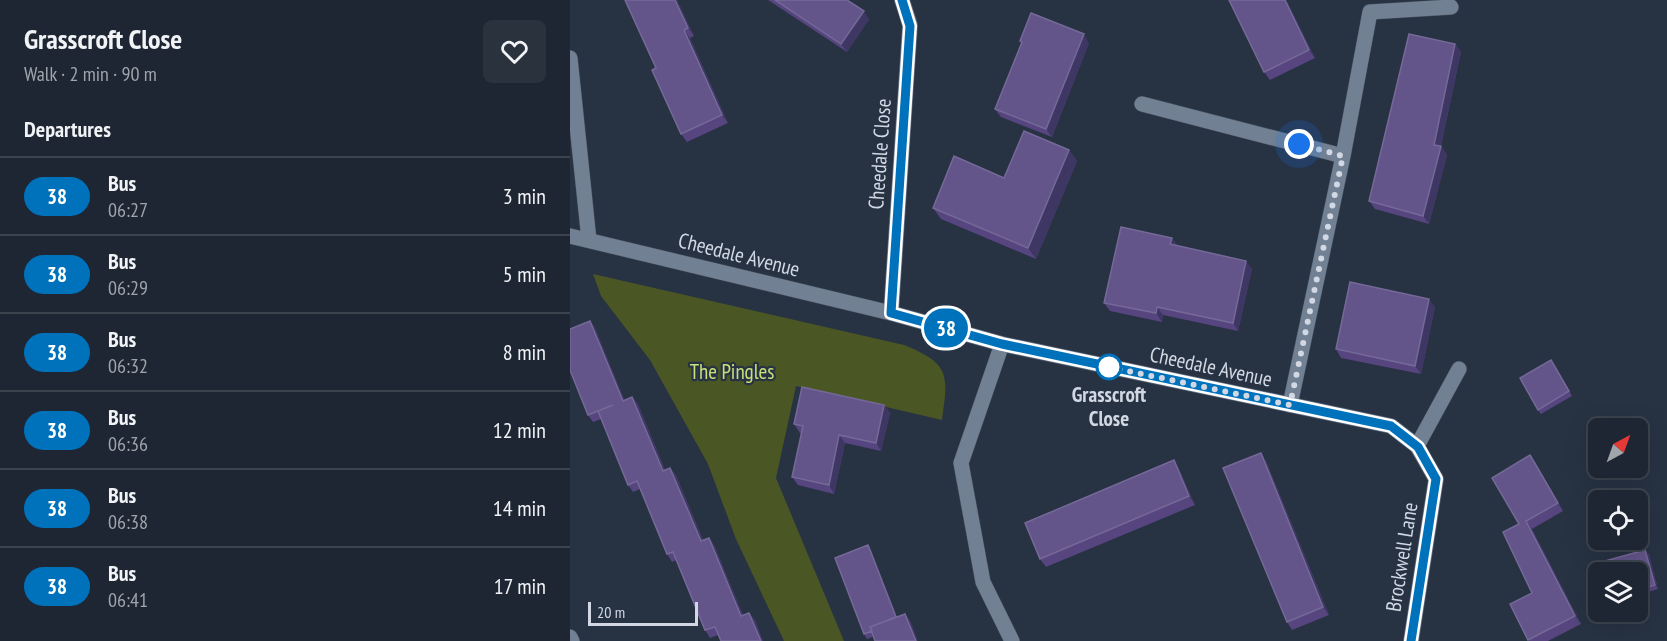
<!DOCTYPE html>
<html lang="en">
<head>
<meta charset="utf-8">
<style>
	body { margin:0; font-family:"PT Sans Narrow",sans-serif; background:#2a323e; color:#f1f3f6; height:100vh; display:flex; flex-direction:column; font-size:22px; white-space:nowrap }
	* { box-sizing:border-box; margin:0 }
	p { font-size:20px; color:#a0a5ac }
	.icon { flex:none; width:33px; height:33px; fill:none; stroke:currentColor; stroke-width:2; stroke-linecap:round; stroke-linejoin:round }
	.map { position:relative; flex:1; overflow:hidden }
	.sheet { display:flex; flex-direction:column; background:#1d2632; width:570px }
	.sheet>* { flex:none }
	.badge { padding:0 12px; border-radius:20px; font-size:21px; line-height:39px }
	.needle { width:39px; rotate:41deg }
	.fabs { position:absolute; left:1018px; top:418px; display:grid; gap:12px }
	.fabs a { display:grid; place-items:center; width:60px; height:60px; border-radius:9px; background:#1d2632; box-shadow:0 6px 24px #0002,0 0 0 2px #3b434d; font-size:30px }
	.scale { position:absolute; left:18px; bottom:15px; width:110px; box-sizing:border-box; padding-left:6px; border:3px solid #d1d8e3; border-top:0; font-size:16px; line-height:21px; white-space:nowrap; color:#d1d8e3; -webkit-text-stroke:4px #273243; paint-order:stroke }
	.you { position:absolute; width:30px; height:30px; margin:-15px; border:4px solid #fff; border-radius:50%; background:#1a73e8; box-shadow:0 0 0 9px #1a73e833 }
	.map>.badge { position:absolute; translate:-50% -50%; box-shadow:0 0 0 3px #fff }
	h2 { padding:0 24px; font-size:22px; line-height:54px }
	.round { display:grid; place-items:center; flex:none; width:63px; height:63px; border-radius:9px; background:#2a323e }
	.headline { display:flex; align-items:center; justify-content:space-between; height:102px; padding:0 24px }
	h1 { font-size:28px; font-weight:600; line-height:45px }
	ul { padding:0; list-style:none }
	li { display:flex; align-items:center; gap:18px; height:78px; padding:0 24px; border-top:2px solid #3b434d }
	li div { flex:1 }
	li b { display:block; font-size:22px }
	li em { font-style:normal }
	li .badge { min-width:66px; font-weight:700; text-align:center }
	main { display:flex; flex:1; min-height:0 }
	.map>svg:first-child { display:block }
	.green { fill:#4b5625 }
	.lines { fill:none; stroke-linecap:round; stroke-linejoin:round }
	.street-casing { stroke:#454f5d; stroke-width:16 }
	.secondary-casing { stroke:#454f5d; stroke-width:16 }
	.street { stroke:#728093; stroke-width:15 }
	.secondary { stroke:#728093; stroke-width:15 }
	.wall { fill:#56457f }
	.shaded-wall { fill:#3e3763 }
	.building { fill:#63558a; stroke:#756998; stroke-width:1.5 }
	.line-casing { stroke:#fff; stroke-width:14 }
	.line { stroke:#0072bc; stroke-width:9 }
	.walk { stroke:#d1d8e3; stroke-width:6; stroke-dasharray:0 10.8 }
	.stop-dot { fill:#fff; stroke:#0072bc; stroke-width:3 }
	.labels { text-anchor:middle; stroke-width:4.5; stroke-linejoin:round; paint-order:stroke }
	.street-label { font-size:21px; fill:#d1d8e3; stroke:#273243 }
	.park-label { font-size:21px; fill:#c8e079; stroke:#273243 }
	.stop-label { font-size:21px; font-weight:bold; fill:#d1d8e3; stroke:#273243 }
</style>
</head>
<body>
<main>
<section class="sheet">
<div class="headline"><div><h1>Grasscroft Close</h1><p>Walk · 2 min · 90 m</p></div><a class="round"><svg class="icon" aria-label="heart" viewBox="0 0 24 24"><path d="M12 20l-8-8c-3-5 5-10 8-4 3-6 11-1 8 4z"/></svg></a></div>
<h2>Departures</h2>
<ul>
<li><span class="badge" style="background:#0072bc;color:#fff">38</span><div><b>Bus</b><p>06:27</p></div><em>3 min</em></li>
<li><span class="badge" style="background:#0072bc;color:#fff">38</span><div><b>Bus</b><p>06:29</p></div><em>5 min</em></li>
<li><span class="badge" style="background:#0072bc;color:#fff">38</span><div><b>Bus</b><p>06:32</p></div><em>8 min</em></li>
<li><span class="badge" style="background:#0072bc;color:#fff">38</span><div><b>Bus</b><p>06:36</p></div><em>12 min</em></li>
<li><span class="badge" style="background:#0072bc;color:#fff">38</span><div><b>Bus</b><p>06:38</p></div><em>14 min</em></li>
<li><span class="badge" style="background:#0072bc;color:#fff">38</span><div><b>Bus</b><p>06:41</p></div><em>17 min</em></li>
</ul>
</section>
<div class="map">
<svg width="1097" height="641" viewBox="0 0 1097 641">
	<rect width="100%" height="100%" fill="#273243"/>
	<!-- green -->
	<path class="green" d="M 23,274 L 334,345 C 381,364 378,375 372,420 L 226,386 L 206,478 L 274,641 L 214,641 L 166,539 L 138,464 L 80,360 L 31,296 Z"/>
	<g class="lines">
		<!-- street casing -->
		<g class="street-casing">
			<path id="street" d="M 0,58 L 19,240
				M 572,104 L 773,156
				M 321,313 L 340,25 L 332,0
				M 432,344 L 391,463 L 413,582 L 442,641
				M 720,405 L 773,156 L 800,12 L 881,7
				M 847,446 L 889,369
				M 0,637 L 2,641"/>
		</g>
		<!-- secondary casing -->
		<g class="secondary-casing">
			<path id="secondary" d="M 0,236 L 321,313 L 432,344 L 821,426 L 847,446 L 866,479 L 841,641"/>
		</g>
		<!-- street -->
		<use href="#street" class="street"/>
		<!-- secondary -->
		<use href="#secondary" class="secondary"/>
	</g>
	<!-- wall -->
	<path class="wall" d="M 107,0 L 124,36 L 120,38 L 158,123 L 117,142 L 111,134 L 86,68 Z
		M 198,0 L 277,0 L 299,19 L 277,52 Z
		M 659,0 L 716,0 L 745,58 L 700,80 L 694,72 Z
		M 450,41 L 519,43 L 482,137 L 431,117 L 425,109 L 452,43 Z
		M 885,44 L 891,52 L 871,146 L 877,155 L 859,224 L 805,209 L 799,201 Z
		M 499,150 L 507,161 L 466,259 L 371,219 L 363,208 Z
		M 607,246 L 682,269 L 668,331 L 593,315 L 592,322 L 540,311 L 534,303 Z
		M 865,307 L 851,374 L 771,358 L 766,349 Z
		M 20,321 L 25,328 L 54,400 L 62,397 L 68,404 L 95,470 L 100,468 L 106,475 L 133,540 L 139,538 L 144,545 L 173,615 L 179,613 L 185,620 L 193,641 L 151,641 L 148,635 L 140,638 L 135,630 L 106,560 L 102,562 L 97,554 L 70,489 L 63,492 L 58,485 L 31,419 L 23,422 L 18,415 Z
		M 984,364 L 1002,396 L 971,414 L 968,410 Z
		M 314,405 L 320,413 L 311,451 L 275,443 L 264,494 L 228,485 L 222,477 L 232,433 L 230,433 L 224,424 Z
		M 960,455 L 966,464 L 993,511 L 962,529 L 1011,624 L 978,641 L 959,641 L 940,604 L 962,593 L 949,524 Z
		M 604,460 L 609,469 L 625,505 L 476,567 L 470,559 Z
		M 696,461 L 759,615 L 722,630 L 717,622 Z
		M 298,545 L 301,550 L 327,617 L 335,614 L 341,622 L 297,639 L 294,634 Z
		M 1079,554 L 1088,589 L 1068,595 L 1068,573 Z"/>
	<!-- shaded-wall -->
	<path class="shaded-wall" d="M 105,0 L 107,0 L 124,36 L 118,28 Z
		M 715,0 L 716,0 L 745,58 L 739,50 Z
		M 294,11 L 299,19 L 277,52 L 271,44 Z
		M 114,30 L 120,38 L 158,123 L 152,115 Z
		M 514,34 L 519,43 L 482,137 L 476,129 Z
		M 885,44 L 891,52 L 870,150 L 871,146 L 877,155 L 859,224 L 853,216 L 864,145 Z
		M 499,150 L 507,161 L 466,259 L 458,248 Z
		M 602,238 L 608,246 L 600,244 Z
		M 676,261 L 682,269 L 668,331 L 663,323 Z
		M 859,299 L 865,307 L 851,374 L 845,366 Z
		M 587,307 L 593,315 L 592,322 L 586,313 Z
		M 20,321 L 25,328 L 58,408 L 53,401 Z
		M 62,397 L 68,404 L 98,478 L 93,471 Z
		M 314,405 L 320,413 L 311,451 L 306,443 Z
		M 269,435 L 275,443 L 264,494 L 259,485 Z
		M 691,453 L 696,461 L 759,615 L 753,607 Z
		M 960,455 L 966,464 L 993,511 L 988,503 Z
		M 604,460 L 609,469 L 625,505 L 619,496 Z
		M 100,468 L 106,475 L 136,548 L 131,541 Z
		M 956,521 L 962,529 L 1011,624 L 1005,616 Z
		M 139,538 L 144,545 L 176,623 L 171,616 Z
		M 298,545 L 301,550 L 330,625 L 327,621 Z
		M 1075,550 L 1079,554 L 1088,589 L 1085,585 Z
		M 179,613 L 185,620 L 193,641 L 191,641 Z
		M 335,614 L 341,622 L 348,641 L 346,641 Z"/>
	<!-- building -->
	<path class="building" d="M 55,0 L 105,0 L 118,28 L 114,30 L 152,115 L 111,134 L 82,70 L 86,68 Z
		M 205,0 L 277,0 L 294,11 L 271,44 Z
		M 659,0 L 715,0 L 739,50 L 694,72 Z
		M 461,13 L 514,34 L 476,129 L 425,109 L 452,42 L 450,41 Z
		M 839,34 L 885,44 L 864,145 L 871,146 L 853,216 L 799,201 Z
		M 454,131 L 499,150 L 458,248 L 363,208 L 384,156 L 434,178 Z
		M 551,227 L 602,238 L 600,244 L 676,261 L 663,323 L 587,307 L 586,313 L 534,303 Z
		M 780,282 L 859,299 L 845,366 L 766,349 Z
		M 20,321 L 53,401 L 62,397 L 93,471 L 100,468 L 131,541 L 139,538 L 171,616 L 179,613 L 191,641 L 151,641 L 145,627 L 135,630 L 103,552 L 97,554 L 67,481 L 58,485 L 28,411 L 43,405 L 18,415 L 0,370 L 0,329 Z
		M 981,360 L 999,391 L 968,410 L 950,378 Z
		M 232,387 L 314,405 L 306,443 L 269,435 L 259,485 L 222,477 L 233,426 L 224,424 Z
		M 691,453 L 753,607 L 717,622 L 653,468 Z
		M 960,455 L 988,503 L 956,521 L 1005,616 L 958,640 L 940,604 L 962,593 L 933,532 L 949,524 L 922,478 Z
		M 604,460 L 619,496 L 470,559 L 455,523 Z
		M 298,545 L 326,617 L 300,627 L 302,631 L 294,634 L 265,558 Z
		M 1075,550 L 1085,585 L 1068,590 L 1068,573 L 1039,573 L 1035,561 Z
		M 335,614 L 346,641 L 305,641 L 300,627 Z"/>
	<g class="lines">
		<!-- line casing -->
		<g class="line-casing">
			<path id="line" d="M 332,0 L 340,26 L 321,313 L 432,344 L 821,426 L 848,447 L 866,479 L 841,641"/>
		</g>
		<!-- line -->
		<use href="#line" class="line"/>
		<!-- walk -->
		<path class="walk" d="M 539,367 L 720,405 L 773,156 L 729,144"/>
	</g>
	<!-- markers -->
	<circle class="stop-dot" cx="539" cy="367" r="12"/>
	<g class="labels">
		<!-- street labels -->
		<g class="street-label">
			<text transform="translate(310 154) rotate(-86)" y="7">Cheedale Close</text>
			<text transform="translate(169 255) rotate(14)" y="7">Cheedale Avenue</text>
			<text transform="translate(641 367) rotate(12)" y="7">Cheedale Avenue</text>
			<text transform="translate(832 557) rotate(-81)" y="7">Brockwell Lane</text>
		</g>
		<!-- park labels -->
		<g class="park-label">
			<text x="162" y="379">The Pingles</text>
		</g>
		<!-- stop labels -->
		<g class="stop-label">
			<text x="539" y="402">Grasscroft<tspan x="539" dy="24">Close</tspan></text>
		</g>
	</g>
</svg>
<div class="fabs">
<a><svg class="needle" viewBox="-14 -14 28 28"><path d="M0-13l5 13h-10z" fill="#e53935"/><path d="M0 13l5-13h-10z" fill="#a0a5ac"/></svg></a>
<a><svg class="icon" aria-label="locate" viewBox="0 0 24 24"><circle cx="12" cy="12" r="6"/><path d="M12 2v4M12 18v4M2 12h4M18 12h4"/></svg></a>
<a><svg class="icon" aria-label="layers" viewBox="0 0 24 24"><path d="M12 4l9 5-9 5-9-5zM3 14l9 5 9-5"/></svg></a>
</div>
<div class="scale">20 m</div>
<div class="you" style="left:729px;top:144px"></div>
<b class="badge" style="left:376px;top:328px;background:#0072bc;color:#fff">38</b>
</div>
</main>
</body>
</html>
